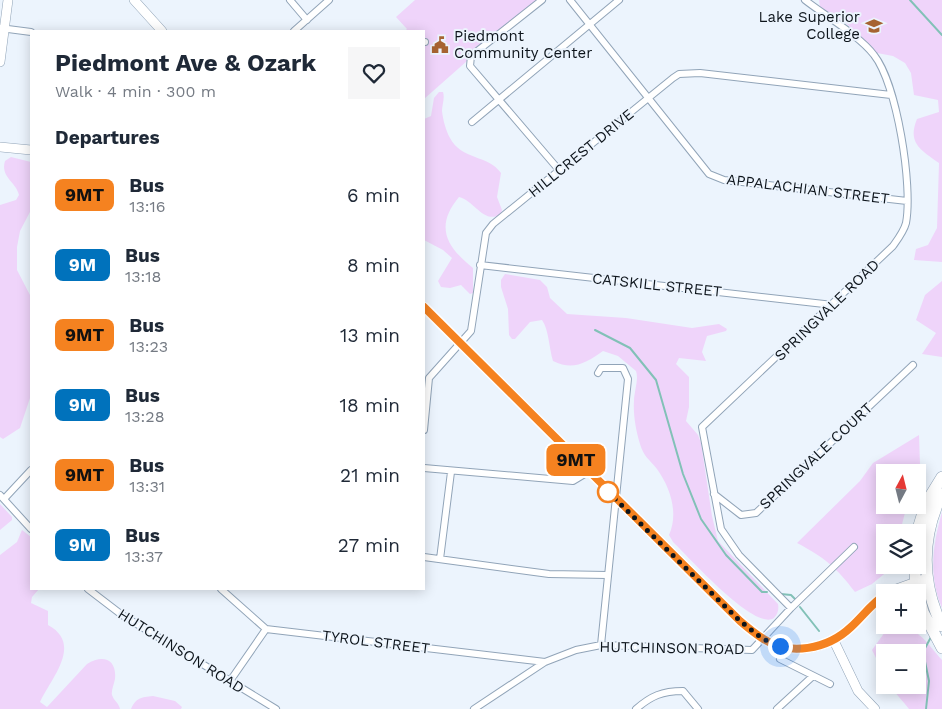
<!DOCTYPE html>
<html lang="en">
<head>
<meta charset="utf-8">
<style>
	body { margin:0; font-family:"Work Sans",sans-serif; background:#f6f6f7; color:#1f2937; height:100vh; display:flex; flex-direction:column; font-size:19px; white-space:nowrap }
	* { box-sizing:border-box; margin:0 }
	p { font-size:16px; color:#747a83 }
	.icon { flex:none; width:28px; height:28px; fill:none; stroke:currentColor; stroke-width:2; stroke-linecap:round; stroke-linejoin:round }
	.map { position:relative; flex:1; overflow:hidden }
	.panel { position:absolute; left:30px; top:30px; width:395px; height:560px; display:flex; flex-direction:column; background:#fff; border-radius:0px; box-shadow:0 2px 12px #0003 }
	.panel>* { flex:none }
	.badge { padding:0 10px; border-radius:8px; font-size:18px; line-height:32px }
	.needle { width:32px; rotate:7deg }
	.controls { position:absolute; left:876px; top:464px; display:grid; gap:10px }
	.controls a { display:grid; place-items:center; width:50px; height:50px; border-radius:0px; background:#fff; box-shadow:0 2px 12px #0003; font-size:25px }
	.you { position:absolute; width:25px; height:25px; margin:-12px; border:4px solid #fff; border-radius:50%; background:#1a73e8; box-shadow:0 0 0 8px #1a73e833 }
	.map>.badge { position:absolute; translate:-50% -50%; box-shadow:0 0 0 2px #fff }
	h2 { padding:0 25px; font-size:19px; line-height:45px }
	.round { display:grid; place-items:center; flex:none; width:52px; height:52px; border-radius:0px; background:#f6f6f7 }
	.headline { display:flex; align-items:center; justify-content:space-between; height:85px; padding:0 25px }
	h1 { font-size:24px; font-weight:700; line-height:38px }
	ul { padding:0; list-style:none }
	li { display:flex; align-items:center; gap:15px; height:70px; padding:0 25px }
	li div { flex:1 }
	li b { display:block; font-size:19px }
	li em { font-style:normal }
	li .badge { min-width:55px; font-weight:700; text-align:center }
	.map>svg:first-child { display:block }
	.green { fill:#efd4fa }
	.lines { fill:none; stroke-linecap:round; stroke-linejoin:round }
	.stream { stroke:#82c1b7; stroke-width:2 }
	.street-casing { stroke:#91a4b8; stroke-width:8 }
	.secondary-casing { stroke:#91a4b8; stroke-width:10 }
	.highway-casing { stroke:#91a4b8; stroke-width:12 }
	.street { stroke:#fff; stroke-width:6 }
	.secondary { stroke:#fff; stroke-width:9 }
	.highway { stroke:#fff; stroke-width:11 }
	.line-casing { stroke:#fff; stroke-width:11 }
	.line { stroke:#f58220; stroke-width:8 }
	.walk { stroke:#0d141b; stroke-width:5; stroke-dasharray:0 9 }
	.stop-dot { fill:#fff; stroke:#f58220; stroke-width:2.5 }
	.labels { text-anchor:middle; stroke-width:4; stroke-linejoin:round; paint-order:stroke }
	.poi-label { font-size:15px; fill:#0d141b; stroke:#ecf4fd; text-anchor:end }
	.street-label { font-size:15px; fill:#0d141b; stroke:#ecf4fd }
</style>
</head>
<body>
<div class="map">
<svg width="942" height="709" viewBox="0 0 942 709">
	<rect width="100%" height="100%" fill="#ecf4fd"/>
	<!-- green -->
	<path class="green" d="M 415,0 L 536,0 L 424,99 L 424,31 L 405,31 L 407,29 L 396,17 Z
		M 819,0 L 942,0 L 942,262 L 914,260 L 916,249 L 928,245 L 937,228 L 939,163 C 921,150 907,143 917,119 L 939,112 L 938,100 L 914,95 L 911,73 L 905,63 L 893,56 L 877,53 L 847,24 L 820,7 Z
		M 439,92 L 443,92 C 445,98 442,105 442,111 C 443,120 446,131 450,138 C 461,160 489,155 501,173 L 497,197 L 502,210 L 501,214 C 484,225 475,201 459,197 C 434,227 447,247 473,268 L 473,293 L 470,294 L 461,285 L 450,288 L 441,287 L 438,281 L 452,258 L 443,250 L 424,240 L 424,119 L 431,116 L 434,98 Z
		M 11,157 L 31,162 L 31,210 L 20,231 L 17,247 L 17,270 L 31,297 L 31,395 L 20,428 L 3,439 L 0,437 L 0,205 L 16,200 L 19,195 C 16,182 0,177 5,161 Z
		M 505,274 L 540,280 L 547,287 L 550,298 L 567,314 L 626,318 L 692,328 L 719,324 L 727,329 L 726,331 L 707,336 L 702,352 L 706,361 L 679,358 L 676,364 L 689,377 L 689,407 L 686,421 L 698,435 L 701,443 L 712,516 L 718,541 L 778,604 C 779,609 778,614 774,618 C 755,632 687,555 673,542 L 669,535 C 679,513 670,487 657,469 C 649,459 644,457 640,444 C 636,431 633,415 634,401 C 634,392 639,379 636,371 L 618,356 L 603,351 C 586,363 573,371 553,361 C 549,348 549,330 542,320 L 530,322 L 515,339 L 512,339 L 509,335 L 508,309 L 501,287 L 501,280 Z
		M 942,281 L 942,357 L 922,354 L 936,333 L 916,320 L 925,295 Z
		M 919,435 L 920,465 L 918,473 L 885,472 L 885,505 L 907,505 L 900,532 L 885,532 L 885,565 L 895,565 L 872,584 L 855,592 C 837,568 824,557 797,543 L 860,481 L 873,463 Z
		M 0,504 L 12,517 L 12,520 L 0,530 Z
		M 942,512 L 942,608 C 928,576 933,544 942,512 Z
		M 22,530 L 31,537 L 31,589 L 39,589 L 32,597 L 31,603 L 48,611 L 48,625 C 83,644 52,677 40,702 L 47,707 L 87,664 C 103,654 117,659 115,679 C 114,684 111,691 112,695 C 114,701 119,703 120,709 L 0,709 L 0,555 L 17,542 Z
		M 890,625 C 917,625 925,641 942,660 L 942,709 L 909,709 C 904,702 892,690 890,685 L 918,685 L 918,652 L 885,652 L 885,676 L 872,650 Z
		M 153,696 L 175,701 L 182,707 L 181,709 L 131,709 C 136,698 141,697 153,696 Z"/>
	<g class="lines">
		<!-- stream -->
		<path class="stream" d="M 910,0 L 942,35
			M 595,330 L 630,348 L 656,380 L 683,474 L 701,519 L 726,555 L 762,592 L 767,592
			M 781,594 L 791,595 L 795,599
			M 800,607 L 819,631
			M 926,709 L 929,681 L 923,652 L 931,637"/>
		<!-- street casing -->
		<g class="street-casing">
			<path id="street" d="M 290,0 L 307,20
				M 542,0 L 471,56 L 470,66 L 559,170
				M 570,0 L 709,174 L 724,180 L 907,201
				M 0,28 L 31,32
				M 294,31 L 329,0
				M 424,42 L 425,42
				M 472,122 L 619,0
				M 480,265 L 833,305
				M 598,373 L 601,368 L 623,368 L 628,379 L 601,645
				M 424,430 L 429,378 L 471,331 L 486,233 L 493,224 L 673,78 L 679,74 L 700,73 L 891,95
				M 424,468 L 573,481 L 588,472
				M 714,494 L 741,515 L 756,513 L 913,365
				M 0,495 L 31,529
				M 4,499 L 31,470
				M 424,557 L 549,574 L 607,575
				M 440,559 L 451,472
				M 88,589 L 122,615 L 276,709
				M 221,589 L 266,629 L 545,662
				M 791,608 L 739,555 L 721,529 L 702,427 L 893,246 C 898,239 904,231 906,223 C 913,186 897,84 874,55 C 860,36 824,15 805,0
				M 780,659 L 830,684
				M 230,681 L 266,629
				M 474,709 L 545,662 L 576,650 L 601,645 L 752,650 L 791,608 L 854,547
				M 636,709 C 651,696 662,691 683,691 L 698,709
				M 777,709 L 813,676"/>
		</g>
		<!-- secondary casing -->
		<g class="secondary-casing">
			<path id="secondary" d="M 134,0 L 162,31
				M 0,62 L 8,0
				M 0,147 L 31,150
				M 424,307 L 740,621 C 747,627 754,633 762,638 C 790,657 828,649 851,627 C 863,616 872,603 885,595
				M 888,592 L 927,578
				M 834,641 L 858,691 L 875,709"/>
		</g>
		<!-- highway casing -->
		<g class="highway-casing">
			<path id="highway" d="M 942,494 C 921,537 921,583 942,626
				M 917,532 L 926,503 L 942,477
				M 914,565 L 917,592
				M 918,593 L 923,612 L 942,648"/>
		</g>
		<!-- street -->
		<use href="#street" class="street"/>
		<!-- secondary -->
		<use href="#secondary" class="secondary"/>
		<!-- highway -->
		<use href="#highway" class="highway"/>
	</g>
	<g class="lines">
		<!-- line casing -->
		<g class="line-casing">
			<path id="line" d="M 424,307 L 740,621 C 747,627 754,633 762,638 C 789,657 828,649 851,627 C 863,616 872,603 885,595"/>
		</g>
		<!-- line -->
		<use href="#line" class="line"/>
		<!-- walk -->
		<path class="walk" d="M 608,492 L 602,486 L 740,621 L 763,639 L 780,646"/>
	</g>
	<!-- icons -->
	<defs>
		<g id="university-bare" transform="scale(1.35)"><path d="M0-5L7-2L0 1L-7-2ZM-4 1L0 2.5L4 1V4Q0 6-4 4Z" fill="#a66331" stroke="#ecf4fd" stroke-width="2.5" paint-order="stroke"/></g>
		<g id="civic-bare" transform="scale(1.35)"><path d="M-.6-6.5H3V-4.5H.6V-3L4-1V1h2V6H-6V1h2V-1L-.6-3ZM-1.2 2.5V6h2.4V2.5Z" fill="#a66331" stroke="#ecf4fd" stroke-width="2.5" paint-order="stroke"/></g>
	</defs>
	<g fill-rule="evenodd">
		<use href="#university-bare" x="874" y="26"/>
		<use href="#civic-bare" x="440" y="45"/>
	</g>
	<!-- markers -->
	<circle class="stop-dot" cx="608" cy="492" r="10"/>
	<g class="labels">
		<!-- poi labels -->
		<g class="poi-label">
			<text x="860" y="22">Lake Superior<tspan x="860" dy="17">College</tspan></text>
			<text x="454" y="41" text-anchor="start">Piedmont<tspan x="454" dy="17">Community Center</tspan></text>
		</g>
		<!-- street labels -->
		<g class="street-label">
			<text transform="translate(581 153) rotate(-39)" y="5">HILLCREST DRIVE</text>
			<text transform="translate(808 189) rotate(7)" y="5">APPALACHIAN STREET</text>
			<text transform="translate(657 285) rotate(6)" y="5">CATSKILL STREET</text>
			<text transform="translate(827 310) rotate(-44)" y="5">SPRINGVALE ROAD</text>
			<text transform="translate(816 456) rotate(-43)" y="5">SPRINGVALE COURT</text>
			<text transform="translate(376 642) rotate(7)" y="5">TYROL STREET</text>
			<text transform="translate(672 648) rotate(1)" y="5">HUTCHINSON ROAD</text>
			<text transform="translate(181 651) rotate(32)" y="5">HUTCHINSON ROAD</text>
		</g>
	</g>
</svg>
<div class="controls">
<a><svg class="needle" viewBox="-14 -14 28 28"><path d="M0-13l5 13h-10z" fill="#e53935"/><path d="M0 13l5-13h-10z" fill="#747a83"/></svg></a>
<a><svg class="icon" aria-label="layers" viewBox="0 0 24 24"><path d="M12 4l9 5-9 5-9-5zM3 14l9 5 9-5"/></svg></a>
<a>+</a>
<a>−</a>
</div>
<div class="you" style="left:780px;top:646px"></div>
<b class="badge" style="left:576px;top:460px;background:#f58220;color:#111">9MT</b>
<section class="panel">
<div class="headline"><div><h1>Piedmont Ave &amp; Ozark</h1><p>Walk · 4 min · 300 m</p></div><a class="round"><svg class="icon" aria-label="heart" viewBox="0 0 24 24"><path d="M12 20l-8-8c-3-5 5-10 8-4 3-6 11-1 8 4z"/></svg></a></div>
<h2>Departures</h2>
<ul>
<li><span class="badge" style="background:#f58220;color:#111">9MT</span><div><b>Bus</b><p>13:16</p></div><em>6 min</em></li>
<li><span class="badge" style="background:#0072bc;color:#fff">9M</span><div><b>Bus</b><p>13:18</p></div><em>8 min</em></li>
<li><span class="badge" style="background:#f58220;color:#111">9MT</span><div><b>Bus</b><p>13:23</p></div><em>13 min</em></li>
<li><span class="badge" style="background:#0072bc;color:#fff">9M</span><div><b>Bus</b><p>13:28</p></div><em>18 min</em></li>
<li><span class="badge" style="background:#f58220;color:#111">9MT</span><div><b>Bus</b><p>13:31</p></div><em>21 min</em></li>
<li><span class="badge" style="background:#0072bc;color:#fff">9M</span><div><b>Bus</b><p>13:37</p></div><em>27 min</em></li>
</ul>
</section>
</div>
</body>
</html>
